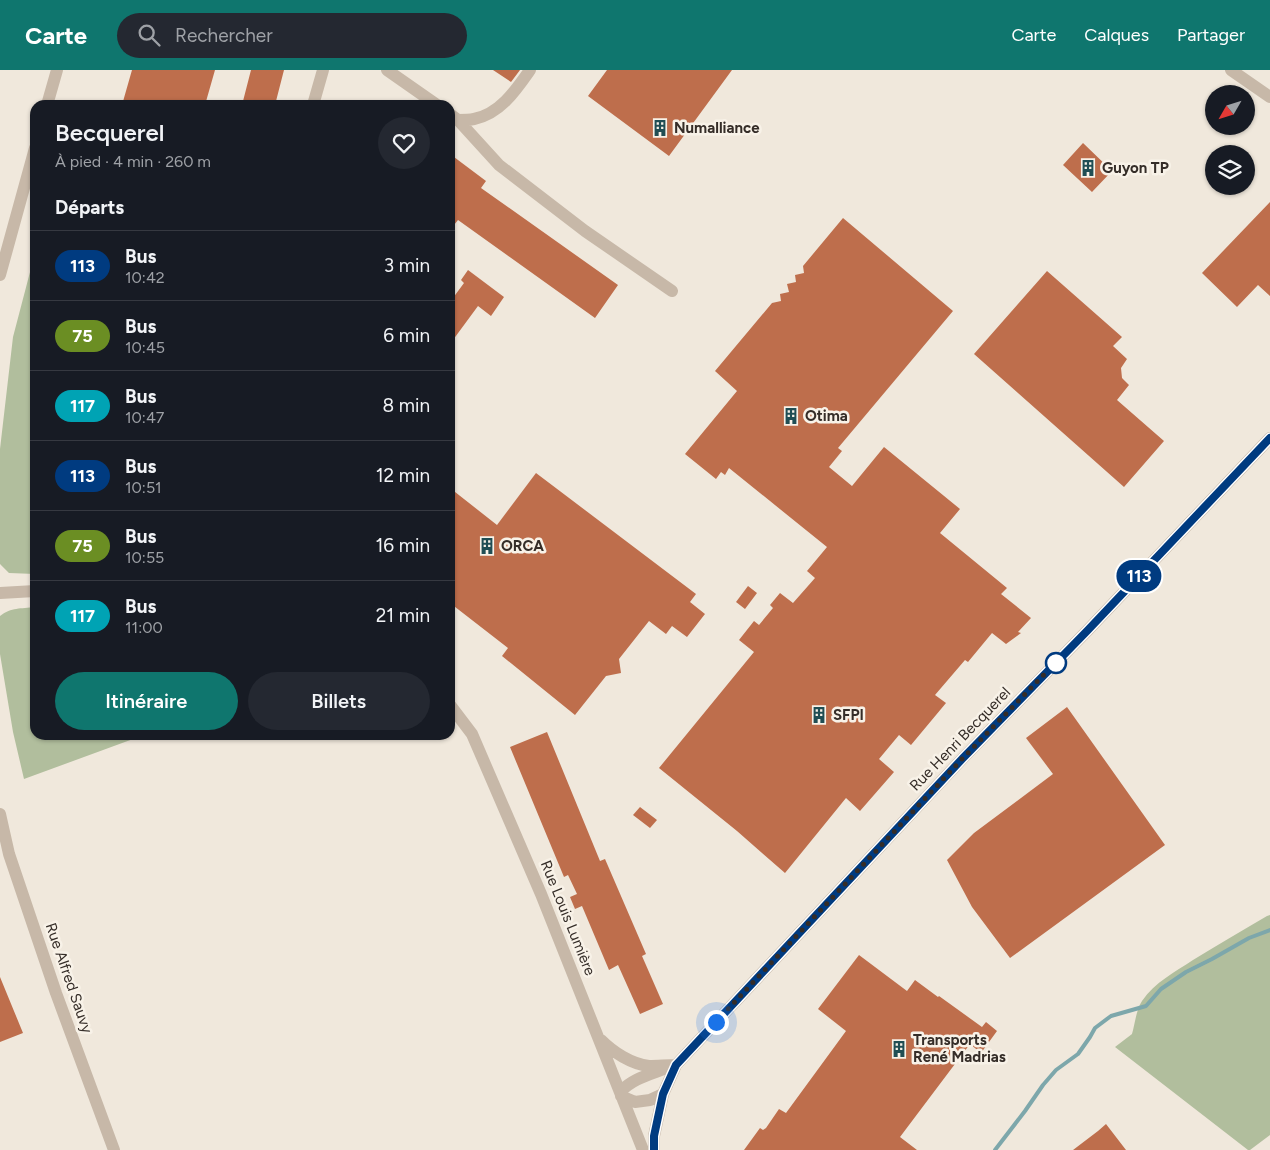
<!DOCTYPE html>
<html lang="fr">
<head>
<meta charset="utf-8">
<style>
	body { margin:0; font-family:Figtree,sans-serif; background:#242831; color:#f1f3f6; height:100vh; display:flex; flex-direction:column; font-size:19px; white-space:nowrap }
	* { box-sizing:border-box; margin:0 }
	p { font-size:16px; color:#9ea1a6 }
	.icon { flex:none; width:28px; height:28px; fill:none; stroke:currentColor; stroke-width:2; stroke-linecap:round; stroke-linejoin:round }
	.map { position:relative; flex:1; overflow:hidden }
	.panel { position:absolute; left:30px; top:30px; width:425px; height:640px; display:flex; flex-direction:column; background:#171b24; border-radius:15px; box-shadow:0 1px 4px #0004 }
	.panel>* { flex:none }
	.badge { padding:0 10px; border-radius:16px; font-size:18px; line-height:32px }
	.needle { width:32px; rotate:231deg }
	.buttons { position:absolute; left:1205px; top:15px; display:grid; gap:10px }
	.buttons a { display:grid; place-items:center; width:50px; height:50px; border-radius:50%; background:#171b24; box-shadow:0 1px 4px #0004; font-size:25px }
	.you { position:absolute; width:25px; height:25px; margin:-12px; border:4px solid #fff; border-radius:50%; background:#1a73e8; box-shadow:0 0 0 8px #1a73e833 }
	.map>.badge { position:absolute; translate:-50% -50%; box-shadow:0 0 0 2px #fff }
	h2 { padding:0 25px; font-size:19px; line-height:45px }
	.round { display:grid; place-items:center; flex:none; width:52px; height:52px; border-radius:26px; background:#242831 }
	.head { display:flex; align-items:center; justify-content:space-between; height:85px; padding:0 25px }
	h1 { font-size:24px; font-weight:600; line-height:38px }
	.button { display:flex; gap:10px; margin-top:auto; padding:10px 25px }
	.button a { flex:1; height:58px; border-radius:30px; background:#0f766e; color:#fff; font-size:20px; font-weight:600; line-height:58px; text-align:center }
	.button a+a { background:#242831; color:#f1f3f6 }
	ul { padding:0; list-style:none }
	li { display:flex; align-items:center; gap:15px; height:70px; padding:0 25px; border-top:1px solid #363941 }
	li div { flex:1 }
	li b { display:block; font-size:19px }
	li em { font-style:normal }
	li .badge { min-width:55px; font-weight:700; text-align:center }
	header { display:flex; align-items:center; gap:30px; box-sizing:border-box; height:70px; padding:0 25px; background:#0f766e; color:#fff }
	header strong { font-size:24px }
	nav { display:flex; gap:28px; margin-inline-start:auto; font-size:18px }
	.search { width:350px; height:45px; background:#242831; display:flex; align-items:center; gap:12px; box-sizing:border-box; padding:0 18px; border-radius:28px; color:#9ea1a6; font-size:19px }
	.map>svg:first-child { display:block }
	.green { fill:#b1be9d }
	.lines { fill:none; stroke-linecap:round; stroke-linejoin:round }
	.stream { stroke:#7da7ab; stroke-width:4 }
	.building { fill:#be6e4c }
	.street { stroke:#c7b8a8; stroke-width:12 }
	.line-casing { stroke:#fff; stroke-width:11 }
	.line { stroke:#003b80; stroke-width:8 }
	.walk { stroke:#352d28; stroke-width:5; stroke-dasharray:0 9 }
	.stop-dot { fill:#fff; stroke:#003b80; stroke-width:2.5 }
	.labels { text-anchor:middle; stroke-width:5; stroke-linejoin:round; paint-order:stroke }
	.poi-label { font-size:15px; font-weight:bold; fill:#352d28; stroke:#f8f2e8; text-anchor:start }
	.street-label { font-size:15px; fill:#352d28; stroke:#f8f2e8 }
</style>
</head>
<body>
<header>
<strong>Carte</strong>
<div class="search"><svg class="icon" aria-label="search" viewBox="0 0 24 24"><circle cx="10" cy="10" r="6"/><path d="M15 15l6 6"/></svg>Rechercher</div>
<nav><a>Carte</a><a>Calques</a><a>Partager</a></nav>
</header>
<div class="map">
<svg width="1270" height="1080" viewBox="0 0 1270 1080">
	<rect width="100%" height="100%" fill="#f0e8dc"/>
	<!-- green -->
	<path class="green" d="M 35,183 L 35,504 L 9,503 L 0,494 L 0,379 L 13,267 Z
		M 35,537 L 35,665 L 144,665 L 24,709 L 13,662 L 0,584 L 0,546 C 12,537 20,539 35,537 Z
		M 1270,845 L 1270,1065 L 1250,1080 L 1248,1080 L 1115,977 L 1132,964 C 1135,954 1136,940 1142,931 C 1155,912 1175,902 1193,890 C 1217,875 1242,861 1267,846 Z"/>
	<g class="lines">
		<!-- stream -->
		<path class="stream" d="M 995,1080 L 1025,1041 L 1043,1015 L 1056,1000 L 1078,984 L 1090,967 L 1095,958 L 1111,946 L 1146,936 L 1161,919 L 1186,902 L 1212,889 L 1249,868 L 1270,860"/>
	</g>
	<!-- building -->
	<path class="building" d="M 132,0 L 215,0 L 205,35 L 122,35 Z
		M 251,0 L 284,0 L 275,35 L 242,35 Z
		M 493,0 L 520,0 L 511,12 Z
		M 607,0 L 732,0 L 669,86 L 588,26 Z
		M 1083,73 L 1112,101 L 1092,122 L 1063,95 Z
		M 450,84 L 486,111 L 481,118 L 618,215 L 595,248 L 458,150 L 450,160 Z
		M 1270,132 L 1270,226 L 1258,215 L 1237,237 L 1202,203 Z
		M 843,148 L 953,241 L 838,378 L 842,381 L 829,397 L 852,416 L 884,377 L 960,439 L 940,463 L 1007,518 L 1001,524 L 1031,548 L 1018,562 L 1021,563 L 1006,574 L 992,563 L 968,592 L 965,590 L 935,625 L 946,633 L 911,675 L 899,665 L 879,689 L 894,702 L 860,741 L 846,728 L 785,803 L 737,761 L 659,698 L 754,582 L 739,570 L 754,551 L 759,555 L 773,538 L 770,535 L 780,523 L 793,533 L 815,508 L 807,501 L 827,477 L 729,398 L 725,405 L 721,402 L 716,409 L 685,384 L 737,321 L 715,301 L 772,233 L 781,231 L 780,224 L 789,222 L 787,214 L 796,212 L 795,205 L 804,203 L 803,196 Z
		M 468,200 L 504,227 L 491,246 L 478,236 L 450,274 L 450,232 L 464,213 L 461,210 Z
		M 1047,201 L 1122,267 L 1113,276 L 1127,289 L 1121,298 L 1122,308 L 1129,315 L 1117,330 L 1164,371 L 1124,417 L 974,284 Z
		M 536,403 L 696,524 L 690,532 L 705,544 L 687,567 L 672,556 L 666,564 L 649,551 L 619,589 L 621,603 L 606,606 L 575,645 L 502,586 L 508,578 L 450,533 L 450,418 L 497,455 Z
		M 748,516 L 757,523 L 745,539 L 736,532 Z
		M 1067,637 L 1165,775 L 1010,888 L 972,837 L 947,790 L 974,763 L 1053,704 L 1026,668 Z
		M 547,662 L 600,791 L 605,789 L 646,884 L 642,886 L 663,934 L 640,944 L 618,895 L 609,900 L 582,836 L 575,839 L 570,827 L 577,824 L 568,805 L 564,807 L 510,677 Z
		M 640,737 L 657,750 L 650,758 L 633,745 Z
		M 859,885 L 907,921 L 915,910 L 938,927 L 939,926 L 982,957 L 986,952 L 997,961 L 981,983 L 970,974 L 900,1067 L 917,1080 L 744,1080 L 760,1058 L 763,1060 L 766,1058 L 779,1039 L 786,1043 L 846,961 L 818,939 Z
		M 0,907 L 23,963 L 0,972 Z
		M 1106,1054 L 1126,1080 L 1073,1080 L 1098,1061 Z"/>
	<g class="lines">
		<!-- street -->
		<path class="street" d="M 387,0 L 437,35
			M 1231,0 L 1270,27
			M 47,35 L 57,0
			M 313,35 L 323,0
			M 450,44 L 458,50 L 499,95 L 585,161 L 672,221
			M 458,50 C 464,50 469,50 474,49 C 500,44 516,20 530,0
			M 0,205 L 35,78
			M 0,523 L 35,521
			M 450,635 L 472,664 L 541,824 L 643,1080
			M 0,744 L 9,784 L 56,923 L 114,1080
			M 601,970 C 613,982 631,994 649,996 C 658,996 667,995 676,995
			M 620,1022 C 632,1009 648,1005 664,999
			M 621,1026 L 635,1032 L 650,1030 L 663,1024
			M 654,1080 L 654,1066 L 663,1024 L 676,995 L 963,688 L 1087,561 L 1270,368"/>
	</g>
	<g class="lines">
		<!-- line casing -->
		<g class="line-casing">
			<path id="line" d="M 654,1080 L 654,1066 L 663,1024 L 676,995 L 963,688 L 1087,561 L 1270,368"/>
		</g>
		<!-- line -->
		<use href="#line" class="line"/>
		<!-- walk -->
		<path class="walk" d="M 716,952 L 963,688 L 1061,587 L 1056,593"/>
	</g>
	<!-- icons -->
	<defs>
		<g id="building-bare" transform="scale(1.35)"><path d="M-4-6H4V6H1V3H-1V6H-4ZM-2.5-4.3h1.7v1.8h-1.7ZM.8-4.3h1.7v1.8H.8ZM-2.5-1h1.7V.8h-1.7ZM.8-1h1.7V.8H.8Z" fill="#204e54" stroke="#f8f2e8" stroke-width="2.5" paint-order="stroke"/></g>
	</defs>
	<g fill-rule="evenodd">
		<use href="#building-bare" x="660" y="58"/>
		<use href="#building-bare" x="1088" y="98"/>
		<use href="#building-bare" x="791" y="346"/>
		<use href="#building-bare" x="487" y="476"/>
		<use href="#building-bare" x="819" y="645"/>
		<use href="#building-bare" x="899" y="979"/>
	</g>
	<!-- markers -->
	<circle class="stop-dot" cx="1056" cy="593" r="10"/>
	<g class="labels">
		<!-- poi labels -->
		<g class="poi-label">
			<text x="674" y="63">Numalliance</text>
			<text x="1102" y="103">Guyon TP</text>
			<text x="805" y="351">Otima</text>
			<text x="501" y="481">ORCA</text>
			<text x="833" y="650">SFPI</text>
			<text x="913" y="975">Transports<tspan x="913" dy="17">René Madrias</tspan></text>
		</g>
		<!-- street labels -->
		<g class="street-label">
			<text transform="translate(960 669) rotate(-46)" y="5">Rue Henri Becquerel</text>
			<text transform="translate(568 848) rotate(68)" y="5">Rue Louis Lumière</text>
			<text transform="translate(69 908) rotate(71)" y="5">Rue Alfred Sauvy</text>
		</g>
	</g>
</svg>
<div class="buttons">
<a><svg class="needle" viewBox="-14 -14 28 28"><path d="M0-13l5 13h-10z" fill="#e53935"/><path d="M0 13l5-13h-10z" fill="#9ea1a6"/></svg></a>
<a><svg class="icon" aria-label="layers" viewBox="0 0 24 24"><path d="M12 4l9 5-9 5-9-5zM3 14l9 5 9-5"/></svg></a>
</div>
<div class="you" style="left:716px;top:952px"></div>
<b class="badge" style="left:1139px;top:506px;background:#003b80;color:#fff">113</b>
<section class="panel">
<div class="head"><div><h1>Becquerel</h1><p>À pied · 4 min · 260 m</p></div><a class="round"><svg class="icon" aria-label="heart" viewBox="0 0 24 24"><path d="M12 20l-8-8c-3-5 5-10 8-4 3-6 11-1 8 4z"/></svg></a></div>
<h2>Départs</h2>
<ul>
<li><span class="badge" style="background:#003b80;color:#fff">113</span><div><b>Bus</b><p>10:42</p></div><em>3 min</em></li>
<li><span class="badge" style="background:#6b8e23;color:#fff">75</span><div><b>Bus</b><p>10:45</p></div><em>6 min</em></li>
<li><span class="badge" style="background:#00a3b4;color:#fff">117</span><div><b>Bus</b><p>10:47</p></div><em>8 min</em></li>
<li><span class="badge" style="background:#003b80;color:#fff">113</span><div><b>Bus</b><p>10:51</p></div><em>12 min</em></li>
<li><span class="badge" style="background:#6b8e23;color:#fff">75</span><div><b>Bus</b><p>10:55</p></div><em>16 min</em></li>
<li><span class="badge" style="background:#00a3b4;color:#fff">117</span><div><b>Bus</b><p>11:00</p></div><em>21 min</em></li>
</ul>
<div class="button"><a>Itinéraire</a><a>Billets</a></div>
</section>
</div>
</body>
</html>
